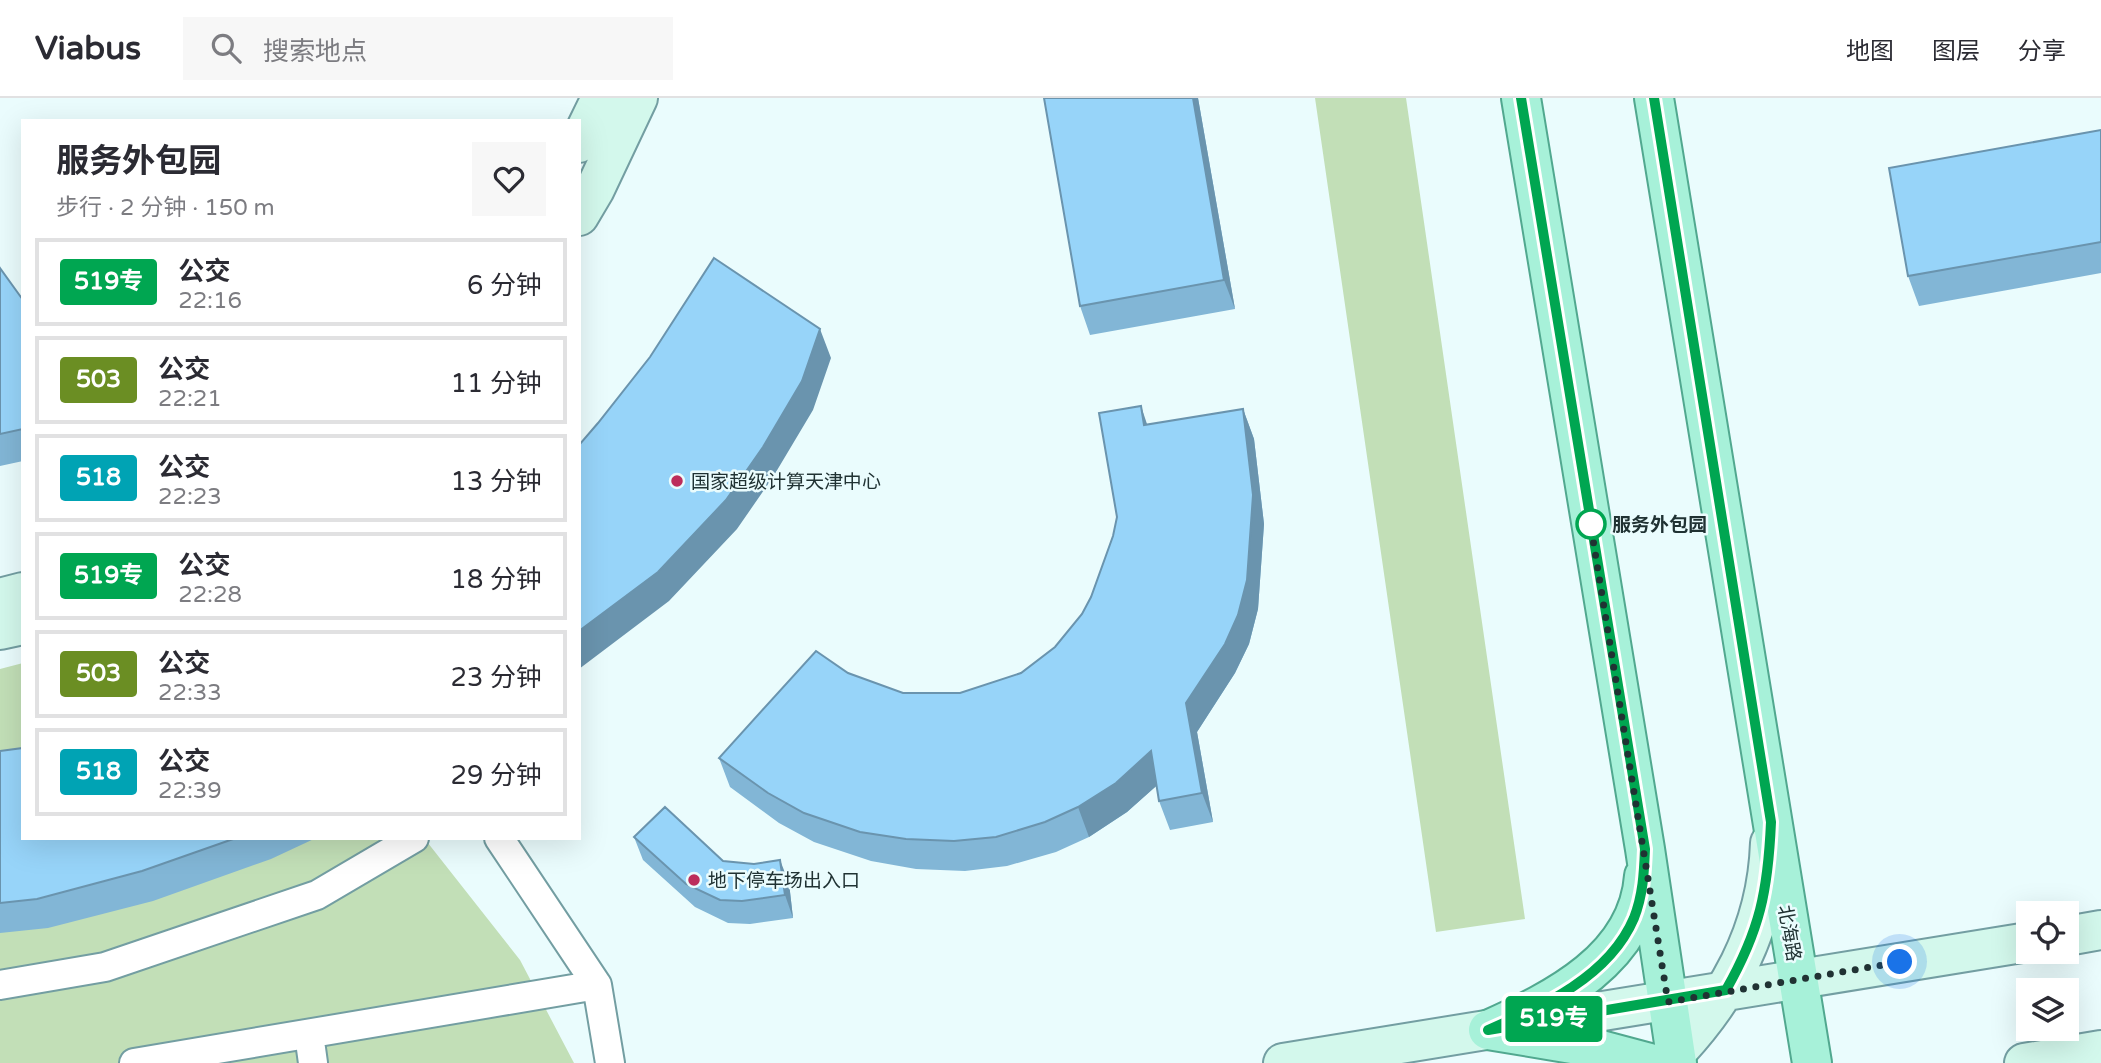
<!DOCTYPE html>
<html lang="zh">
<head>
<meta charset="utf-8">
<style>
	body { margin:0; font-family:"Varela Round","Noto Sans SC",sans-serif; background:#f7f7f7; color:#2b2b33; height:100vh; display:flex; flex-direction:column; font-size:26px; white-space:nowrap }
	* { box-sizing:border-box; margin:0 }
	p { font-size:23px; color:#7c7c81 }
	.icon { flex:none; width:38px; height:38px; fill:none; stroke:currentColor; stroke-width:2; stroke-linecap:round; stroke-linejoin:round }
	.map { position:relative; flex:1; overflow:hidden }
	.panel { position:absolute; left:21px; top:21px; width:560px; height:721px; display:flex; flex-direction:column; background:#fff; border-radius:0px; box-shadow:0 7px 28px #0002 }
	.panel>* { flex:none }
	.badge { padding:0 14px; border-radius:5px; font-size:24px; line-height:46px }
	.tools { position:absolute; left:2016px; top:803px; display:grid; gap:14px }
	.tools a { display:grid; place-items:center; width:63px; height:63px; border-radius:0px; background:#fff; box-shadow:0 7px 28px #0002; font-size:35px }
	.you { position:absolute; width:35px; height:35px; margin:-18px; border:5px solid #fff; border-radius:50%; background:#1a73e8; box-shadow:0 0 0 10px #1a73e833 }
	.map>.badge { position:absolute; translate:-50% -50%; box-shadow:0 0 0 4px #fff }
	.round { display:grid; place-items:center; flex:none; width:74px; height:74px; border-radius:0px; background:#f7f7f7 }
	.summary { display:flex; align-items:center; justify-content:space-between; height:119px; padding:0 35px }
	h1 { font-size:33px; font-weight:700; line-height:52px }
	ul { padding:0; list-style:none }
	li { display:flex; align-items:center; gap:21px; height:88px; margin:0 14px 10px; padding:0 21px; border:4px solid #e1e1e2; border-radius:0px }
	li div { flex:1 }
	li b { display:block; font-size:26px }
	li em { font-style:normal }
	li .badge { min-width:77px; font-weight:700; text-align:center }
	header { display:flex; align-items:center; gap:42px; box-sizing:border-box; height:98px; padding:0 35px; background:#fff; border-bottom:2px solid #e1e1e2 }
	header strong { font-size:33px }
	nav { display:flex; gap:38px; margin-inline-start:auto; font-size:24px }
	.search { width:490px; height:63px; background:#f7f7f7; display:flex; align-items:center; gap:18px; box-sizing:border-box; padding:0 24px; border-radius:0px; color:#7c7c81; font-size:26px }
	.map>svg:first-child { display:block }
	.green { fill:#c2dfb7 }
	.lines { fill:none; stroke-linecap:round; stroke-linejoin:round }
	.street-casing { stroke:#739ea2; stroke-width:32 }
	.secondary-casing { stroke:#739ea2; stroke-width:42 }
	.primary-casing { stroke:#51a88f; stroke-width:42 }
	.street { stroke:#fff; stroke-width:28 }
	.secondary { stroke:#d3f8ec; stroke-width:38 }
	.primary { stroke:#a7f1d9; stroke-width:38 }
	.wall { fill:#82b6d6 }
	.shaded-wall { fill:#6a94ae }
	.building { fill:#97d4f9; stroke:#6a94ae; stroke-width:2 }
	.line-casing { stroke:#fff; stroke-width:16 }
	.line { stroke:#00a651; stroke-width:10 }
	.walk { stroke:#203233; stroke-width:7; stroke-dasharray:0 12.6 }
	.poi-dot { fill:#bc2d5b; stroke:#eafcfd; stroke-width:2.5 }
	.stop-dot { fill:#fff; stroke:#00a651; stroke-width:3.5 }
	.labels { text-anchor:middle; stroke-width:5; stroke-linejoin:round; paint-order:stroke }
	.poi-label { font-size:19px; fill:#203233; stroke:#eafcfd; text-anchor:start }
	.stop-label { font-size:19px; font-weight:bold; fill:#203233; stroke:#eafcfd; text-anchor:start }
	.street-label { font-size:19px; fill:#203233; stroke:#eafcfd }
</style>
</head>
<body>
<header>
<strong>Viabus</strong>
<div class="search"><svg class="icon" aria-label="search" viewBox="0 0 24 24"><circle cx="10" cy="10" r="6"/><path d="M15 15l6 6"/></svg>搜索地点</div>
<nav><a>地图</a><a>图层</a><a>分享</a></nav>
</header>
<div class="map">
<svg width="2101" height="965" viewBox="0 0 2101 965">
	<rect width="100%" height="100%" fill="#eafcfd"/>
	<!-- green -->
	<path class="green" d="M 1315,0 L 1406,0 L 1525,821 L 1436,834 Z
		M 23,565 L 23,740 L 424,740 L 520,862 L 574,965 L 0,965 L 0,571 Z"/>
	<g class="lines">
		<!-- street casing -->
		<g class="street-casing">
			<path id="street" d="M 499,740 L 597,887 L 610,965
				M 0,887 L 105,869 L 317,797 L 414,740
				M 309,936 L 313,965
				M 134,965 L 597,887"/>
		</g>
		<!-- secondary casing -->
		<g class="secondary-casing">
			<path id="secondary" d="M 579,45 L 601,0
				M 579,118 L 595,91 L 638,0
				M 0,500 L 23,494
				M 0,532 L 23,527
				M 2067,838 L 2101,832
				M 1283,965 L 2028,844
				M 1666,965 C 1727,904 1767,833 1770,745
				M 2024,965 L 2101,952"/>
		</g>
		<!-- primary casing -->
		<g class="primary-casing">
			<path id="primary" d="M 1521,0 L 1645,751 L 1677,965
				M 1654,0 L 1812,965
				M 1488,932 C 1555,902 1638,861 1644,778
				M 1488,932 L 1590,949 L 1650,965"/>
		</g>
		<!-- street -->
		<use href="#street" class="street"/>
		<!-- secondary -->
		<use href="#secondary" class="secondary"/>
		<!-- primary -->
		<use href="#primary" class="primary"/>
	</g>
	<!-- wall -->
	<path class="wall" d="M 1044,0 L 1198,0 L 1235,211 L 1090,237 L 1080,208 Z
		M 2101,32 L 2101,175 L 1919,208 L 1908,178 Z
		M 0,170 L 23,202 L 23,363 L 0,368 Z
		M 1243,311 L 1254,341 L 1264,426 L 1258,511 L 1249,546 L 1235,575 L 1197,634 L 1213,724 L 1170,732 L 1159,703 L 1157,687 L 1127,714 L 1089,739 L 1056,754 L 1007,768 L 965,773 L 916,771 L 871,763 L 814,744 L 779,725 L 730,689 L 719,660 L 848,575 L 903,595 L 960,595 L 1021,575 L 1055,549 L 1082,516 L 1091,499 L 1113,438 L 1147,327 Z
		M 0,653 L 23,740 L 316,740 L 271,761 L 153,803 L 48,830 L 0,835 Z
		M 634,739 L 723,763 L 789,785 L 793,820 L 750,826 L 728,825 L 695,809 L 643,762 Z"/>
	<!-- shaded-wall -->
	<path class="shaded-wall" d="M 1193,0 L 1198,0 L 1235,211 L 1224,182 Z
		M 820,231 L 831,260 L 813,312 L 773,379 L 737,431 L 669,503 L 579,571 L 579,533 Z
		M 1141,308 L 1151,338 L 1144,327 Z
		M 1243,311 L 1254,341 L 1264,426 L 1258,511 L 1249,546 L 1235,575 L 1197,634 L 1213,724 L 1202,695 L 1186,605 Z
		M 1151,653 L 1162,683 L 1127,714 L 1089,739 L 1078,709 Z
		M 780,762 L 789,785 L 793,820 L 785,797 Z"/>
	<!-- building -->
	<path class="building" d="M 1044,0 L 1193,0 L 1224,182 L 1080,208 Z
		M 2101,32 L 2101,144 L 1908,178 L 1889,70 Z
		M 714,160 L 820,231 L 802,283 L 763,349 L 726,402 L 658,474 L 579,533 L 579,347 L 598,325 L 650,259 Z
		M 0,170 L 23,202 L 23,331 L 0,336 Z
		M 1141,308 L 1144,327 L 1243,311 L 1253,397 L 1247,482 L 1238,517 L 1225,546 L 1186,605 L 1202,695 L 1159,703 L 1151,653 L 1116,685 L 1078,709 L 1045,724 L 996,739 L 954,743 L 906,741 L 860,734 L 804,715 L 768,695 L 719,660 L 816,553 L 848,575 L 903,595 L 960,595 L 1021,575 L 1055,549 L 1082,516 L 1091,499 L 1113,438 L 1117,419 L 1099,315 Z
		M 23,650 L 23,740 L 236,740 L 142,773 L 37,801 L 0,805 L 0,653 Z
		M 665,709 L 723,763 L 754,766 L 780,762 L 785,797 L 742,803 L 720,802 L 686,786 L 634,739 Z"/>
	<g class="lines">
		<!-- line casing -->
		<g class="line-casing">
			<path id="line" d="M 1521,0 L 1645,751 C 1644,775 1643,797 1634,820 C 1609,879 1543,908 1488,932 L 1726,892 C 1760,832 1768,793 1771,724 L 1654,0"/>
		</g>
		<!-- line -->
		<use href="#line" class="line"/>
		<!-- walk -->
		<path class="walk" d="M 1591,426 L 1590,423 L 1668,904 L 1900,864"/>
	</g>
	<!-- markers -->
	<g class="poi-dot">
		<circle cx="677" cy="383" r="7"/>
		<circle cx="694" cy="782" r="7"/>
	</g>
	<circle class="stop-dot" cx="1591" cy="426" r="14"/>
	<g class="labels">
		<!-- poi labels -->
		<g class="poi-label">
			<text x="691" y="390">国家超级计算天津中心</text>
			<text x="708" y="789">地下停车场出入口</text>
		</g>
		<!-- stop labels -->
		<g class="stop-label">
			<text x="1612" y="433">服务外包园</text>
		</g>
		<!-- street labels -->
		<g class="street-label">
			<text transform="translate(1790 835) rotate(80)" y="7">北海路</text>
		</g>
	</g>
</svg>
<div class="tools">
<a><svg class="icon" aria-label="locate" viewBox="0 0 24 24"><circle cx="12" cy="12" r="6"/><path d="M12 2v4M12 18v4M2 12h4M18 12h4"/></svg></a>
<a><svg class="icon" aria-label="layers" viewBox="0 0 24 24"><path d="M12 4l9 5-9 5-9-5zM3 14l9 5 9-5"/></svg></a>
</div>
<div class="you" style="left:1900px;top:864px"></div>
<b class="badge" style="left:1554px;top:921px;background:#00a651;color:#fff">519专</b>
<section class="panel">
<div class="summary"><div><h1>服务外包园</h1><p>步行 · 2 分钟 · 150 m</p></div><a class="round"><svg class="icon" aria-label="heart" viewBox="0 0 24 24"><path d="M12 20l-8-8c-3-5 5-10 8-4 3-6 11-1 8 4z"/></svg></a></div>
<ul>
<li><span class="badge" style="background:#00a651;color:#fff">519专</span><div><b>公交</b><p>22:16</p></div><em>6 分钟</em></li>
<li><span class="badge" style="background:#6b8e23;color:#fff">503</span><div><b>公交</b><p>22:21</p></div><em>11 分钟</em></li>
<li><span class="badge" style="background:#00a3b4;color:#fff">518</span><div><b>公交</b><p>22:23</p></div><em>13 分钟</em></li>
<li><span class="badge" style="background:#00a651;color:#fff">519专</span><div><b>公交</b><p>22:28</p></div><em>18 分钟</em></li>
<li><span class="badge" style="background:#6b8e23;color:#fff">503</span><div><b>公交</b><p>22:33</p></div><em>23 分钟</em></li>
<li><span class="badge" style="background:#00a3b4;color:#fff">518</span><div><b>公交</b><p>22:39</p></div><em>29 分钟</em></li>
</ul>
</section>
</div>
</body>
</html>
